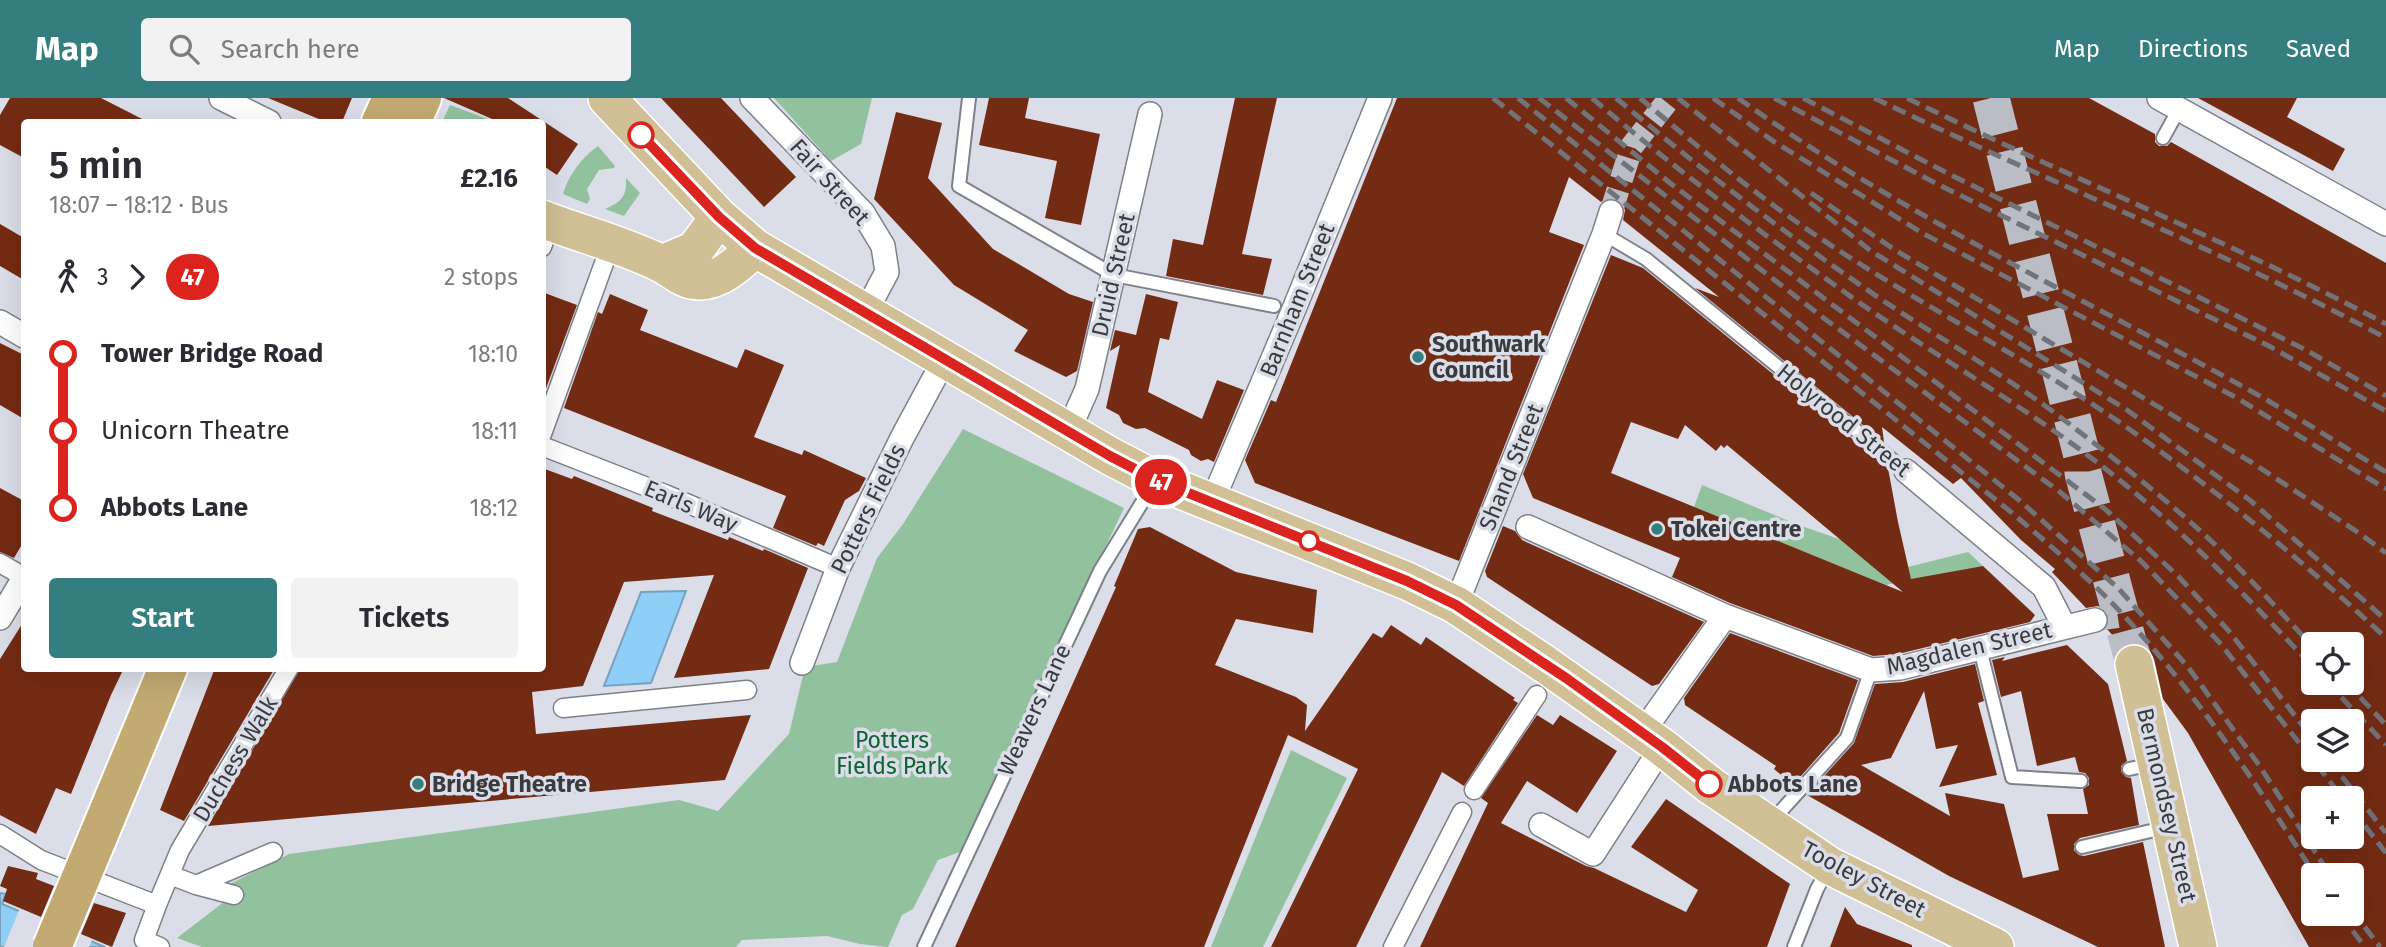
<!DOCTYPE html>
<html lang="en">
<head>
<meta charset="utf-8">
<style>
	body { margin:0; font-family:"Fira Sans",sans-serif; background:#f2f2f3; color:#2b2b33; height:100vh; display:flex; flex-direction:column; font-size:26px; white-space:nowrap }
	* { box-sizing:border-box; margin:0 }
	p { font-size:23px; color:#7c7c81 }
	.icon { flex:none; width:38px; height:38px; fill:none; stroke:currentColor; stroke-width:2; stroke-linecap:round; stroke-linejoin:round }
	.map { position:relative; flex:1; overflow:hidden }
	.drawer { position:absolute; left:21px; top:21px; width:525px; height:553px; display:flex; flex-direction:column; background:#fff; border-radius:7px; box-shadow:0 7px 28px #0002 }
	.drawer>* { flex:none }
	.badge { padding:0 14px; border-radius:23px; font-size:24px; line-height:46px }
	.buttons { position:absolute; left:2301px; top:534px; display:grid; gap:14px }
	.buttons a { display:grid; place-items:center; width:63px; height:63px; border-radius:7px; background:#fff; box-shadow:0 7px 28px #0002; font-size:35px }
	.map>.badge { position:absolute; translate:-50% -50%; box-shadow:0 0 0 4px #fff }
	.legs { display:flex; align-items:center; gap:10px; height:77px; padding:0 28px; font-size:23px }
	.legs p { margin-inline-start:auto }
	.summary { display:flex; align-items:center; justify-content:space-between; height:119px; padding:0 28px }
	h1 { font-size:38px; font-weight:600; line-height:52px }
	.button { display:flex; gap:14px; margin-top:auto; padding:14px 28px }
	.button a { flex:1; height:80px; border-radius:7px; background:#357e7f; color:#fff; font-size:28px; font-weight:600; line-height:80px; text-align:center }
	.button a+a { background:#f2f2f3; color:#2b2b33 }
	ul { padding:0 28px; list-style:none }
	li { display:flex; align-items:center; gap:24px; height:77px; font-size:26px }
	li i { display:grid; place-items:center; width:10px; height:100%; margin:0 9px; background:currentColor }
	li i::after { content:''; width:18px; height:18px; margin:-9px; border:5px solid; border-radius:50%; background:#fff }
	li p { margin-inline-start:auto }
	li:first-child i { background:linear-gradient(#0000 50%,currentColor 0) }
	li:last-child i { background:linear-gradient(currentColor 50%,#0000 0) }
	header { display:flex; align-items:center; gap:42px; box-sizing:border-box; height:98px; padding:0 35px; background:#357e7f; color:#fff }
	header strong { font-size:33px }
	nav { display:flex; gap:38px; margin-inline-start:auto; font-size:24px }
	.search { width:490px; height:63px; background:#f2f2f3; display:flex; align-items:center; gap:18px; box-sizing:border-box; padding:0 24px; border-radius:7px; color:#7c7c81; font-size:26px }
	.map>svg:first-child { display:block }
	.green { fill:#91c29d }
	.water { fill:#8fcef7; stroke:#76a2c0; stroke-width:2 }
	.pier { fill:#dbdee8 }
	.building { fill:#742b13; fill-rule:evenodd }
	.lines { fill:none; stroke-linecap:round; stroke-linejoin:round }
	.minor-tunnel { stroke:#bbbdc6; stroke-width:23; stroke-dasharray:23 11; stroke-linecap:butt }
	.primary-tunnel { stroke:#bbbdc6; stroke-width:37; stroke-dasharray:37 18; stroke-linecap:butt }
	.service-casing { stroke:#7e8189; stroke-width:16 }
	.pedestrian-casing { stroke:#7e8189; stroke-width:21 }
	.minor-casing { stroke:#7e8189; stroke-width:26 }
	.primary-casing { stroke:#fff; stroke-width:40 }
	.trunk-casing { stroke:#fff; stroke-width:42 }
	.service { stroke:#fff; stroke-width:12 }
	.pedestrian { stroke:#fff; stroke-width:18 }
	.minor { stroke:#fff; stroke-width:23 }
	.primary { stroke:#d1bf95; stroke-width:37 }
	.trunk { stroke:#c2aa72; stroke-width:38 }
	.rail { stroke:#717379; stroke-width:5; stroke-dasharray:14 7; stroke-linecap:butt }
	.trunk-bridge-casing { stroke:#fff; stroke-width:42; stroke-linecap:butt }
	.trunk-bridge { stroke:#c2aa72; stroke-width:38 }
	.line-1-casing { stroke:#fff; stroke-width:16 }
	.line-1 { stroke:#dc241f; stroke-width:10 }
	.stop-1-dot { fill:#fff; stroke:#dc241f; stroke-width:3.5 }
	.poi-dot { fill:#357e7f; stroke:#dbdee8; stroke-width:2.5 }
	.labels { text-anchor:middle; stroke-width:7; stroke-linejoin:round; paint-order:stroke }
	.street-label { font-size:23px; fill:#3a3b3f; stroke:#dbdee8 }
	.poi-label { font-size:23px; font-weight:bold; fill:#3a3b3f; stroke:#dbdee8; text-anchor:start }
	.park-label { font-size:23px; fill:#0d6332; stroke:#dbdee8 }
	.stop-label { font-size:23px; font-weight:bold; fill:#3a3b3f; stroke:#dbdee8; text-anchor:start }
</style>
</head>
<body>
<header>
<strong>Map</strong>
<div class="search"><svg class="icon" aria-label="search" viewBox="0 0 24 24"><circle cx="10" cy="10" r="6"/><path d="M15 15l6 6"/></svg>Search here</div>
<nav><a>Map</a><a>Directions</a><a>Saved</a></nav>
</header>
<div class="map">
<svg width="2386" height="849" viewBox="0 0 2386 849">
	<rect width="100%" height="100%" fill="#dbdee8"/>
	<!-- green -->
	<path class="green" d="M 774,0 L 872,0 L 861,46 L 831,63 Z
		M 450,7 L 496,24 L 442,24 Z
		M 598,48 L 615,68 L 614,70 L 599,72 L 587,91 L 590,101 L 587,106 L 563,96 C 568,78 582,59 598,48 Z
		M 626,80 L 640,95 L 624,118 L 605,111 C 622,104 627,98 626,80 Z
		M 963,331 L 1124,410 L 960,754 L 938,762 L 913,811 L 902,817 L 888,849 L 860,846 L 827,838 L 742,842 L 736,849 L 202,849 L 177,840 L 233,797 L 232,785 L 289,756 L 679,702 L 718,713 L 789,636 L 805,569 L 837,564 L 877,460 L 903,426 Z
		M 1702,387 L 1796,426 L 1876,454 L 1908,469 L 1968,454 L 1983,468 L 1886,487 L 1694,409 Z
		M 1291,652 L 1347,680 L 1263,849 L 1211,849 Z"/>
	<!-- water -->
	<path class="water" d="M 686,493 L 651,585 L 604,588 L 641,494 Z
		M 0,795 L 6,796 L 2,806 L 105,849 L 0,849 Z"/>
	<!-- pier -->
	<path class="pier" d="M 20,810 L 93,840 L 89,849 L 4,849 Z"/>
	<!-- building -->
	<path class="building" d="M 10,0 L 101,0 L 148,24 L 24,24 L 24,60 L 0,47 L 0,17 Z
		M 268,0 L 352,0 L 342,24 L 326,24 Z
		M 444,0 L 508,0 L 578,46 L 557,77 L 542,67 L 542,24 L 499,24 Z
		M 661,0 L 721,0 L 796,79 L 764,109 Z
		M 989,0 L 1029,0 L 1025,20 L 1100,36 L 1081,127 L 1045,120 L 1057,63 L 979,47 Z
		M 1235,0 L 1277,0 L 1242,156 L 1272,161 L 1263,197 L 1166,178 L 1173,141 L 1203,147 Z
		M 1397,0 L 2089,0 L 2155,36 L 2155,44 L 2159,48 L 2167,48 L 2171,44 L 2386,165 L 2386,849 L 2309,849 L 2188,635 L 2163,601 L 2154,561 L 2149,551 L 2140,546 L 2130,545 L 2123,549 L 2106,530 L 2109,519 L 2106,513 L 2098,508 L 2086,510 L 2052,474 L 2055,471 L 2021,442 L 1961,380 L 1953,386 L 1882,329 L 1884,344 L 1695,190 L 1719,199 L 1623,122 L 1625,112 L 1621,104 L 1609,100 L 1601,104 L 1569,79 L 1549,134 L 1584,147 L 1459,463 L 1255,385 L 1245,362 L 1271,302 L 1276,304 ZM 2314,546 L 2352,546 L 2352,584 L 2314,584 ZM 2314,623 L 2352,623 L 2352,662 L 2314,662 ZM 2314,700 L 2352,700 L 2352,738 L 2314,738 ZM 2314,777 L 2352,777 L 2352,816 L 2314,816 Z
		M 2198,0 L 2297,0 L 2287,19 L 2345,51 L 2333,73 Z
		M 896,14 L 942,25 L 928,80 L 993,151 L 1069,196 L 1093,204 L 1077,273 L 1066,279 L 1014,253 L 1028,232 L 954,187 L 874,101 Z
		M 0,126 L 24,140 L 24,182 L 0,168 Z
		M 1611,157 L 1643,170 L 1888,370 L 1898,424 L 1911,481 L 1983,468 L 2035,517 L 2030,524 L 1898,556 L 1873,558 L 1730,505 L 1672,479 L 1680,460 L 1533,400 L 1523,376 ZM 1631,324 L 1678,341 L 1685,327 L 1716,353 L 1721,347 L 1724,350 L 1727,347 L 1903,494 L 1611,375 Z
		M 542,194 L 577,207 L 542,301 Z
		M 610,196 L 648,212 L 640,232 L 737,270 L 745,251 L 784,267 L 754,339 L 802,357 L 804,352 L 866,380 L 859,393 L 845,402 L 824,448 L 818,445 L 816,448 L 773,430 L 786,398 L 564,310 L 598,214 L 602,216 Z
		M 1146,196 L 1178,204 L 1169,242 L 1160,240 L 1148,294 L 1202,321 L 1217,282 L 1244,292 L 1214,364 L 1208,361 L 1201,363 L 1191,357 L 1189,352 L 1145,330 L 1136,331 L 1123,325 L 1119,317 L 1106,310 L 1120,247 L 1110,253 L 1115,232 L 1136,237 Z
		M 0,245 L 24,257 L 24,321 L 0,307 Z
		M 542,370 L 572,381 L 574,378 L 653,410 L 652,413 L 728,442 L 729,439 L 763,453 L 764,451 L 808,470 L 769,571 L 674,580 L 714,477 L 624,484 L 583,588 L 532,594 L 536,636 L 751,617 L 725,682 L 208,728 L 300,570 L 542,570 Z
		M 0,390 L 24,403 L 24,443 L 14,460 L 0,454 Z
		M 1503,428 L 1515,433 L 1522,442 L 1704,524 L 1659,586 L 1652,588 L 1487,479 L 1485,473 Z
		M 1150,429 L 1236,474 L 1317,492 L 1313,535 L 1236,521 L 1215,567 L 1296,599 L 1307,607 L 1305,633 L 1373,535 L 1382,540 L 1391,527 L 1421,547 L 1426,539 L 1515,600 L 1513,602 L 1518,605 L 1464,688 L 1442,674 L 1356,849 L 1271,849 L 1358,671 L 1288,637 L 1204,849 L 955,849 L 1116,489 L 1114,488 L 1138,431 Z
		M 24,523 L 24,570 L 124,570 L 111,597 L 71,696 L 56,690 L 36,736 L 0,717 L 0,561 Z
		M 1730,535 L 1858,582 L 1839,635 L 1793,687 L 1774,671 L 1776,668 L 1685,607 L 1684,600 Z
		M 2067,547 L 2108,586 L 2127,663 L 2121,668 L 2121,673 L 2126,679 L 2131,680 L 2139,727 L 2080,740 L 2074,746 L 2074,752 L 2079,757 L 2084,758 L 2143,744 L 2165,849 L 2098,849 L 1949,778 L 1807,697 L 1854,645 L 1875,586 L 1903,584 L 1975,566 L 1984,603 L 1978,605 L 1997,677 L 1939,689 L 1958,647 L 1936,651 L 1924,593 L 1891,660 L 1861,667 L 1950,718 L 1945,695 L 2004,706 L 2023,780 L 2059,772 L 2047,716 L 2088,716 L 2083,691 L 2089,687 L 2089,680 L 2085,675 L 2079,674 L 2075,659 L 2037,668 L 2021,593 L 2001,599 L 1992,562 L 2005,559 L 2002,563 Z
		M 215,570 L 275,570 L 184,723 L 160,712 Z
		M 1537,617 L 1553,627 L 1560,617 L 1617,653 L 1577,715 L 1527,683 L 1501,725 L 1586,768 L 1594,770 L 1686,814 L 1698,792 L 1631,749 L 1666,701 L 1790,786 L 1767,849 L 1420,849 L 1488,705 L 1481,700 Z
		M 8,768 L 38,775 L 36,781 L 54,788 L 41,819 L 3,803 L 7,791 L 0,788 Z
		M 94,805 L 126,815 L 112,849 L 81,836 Z
		M 1845,809 L 1857,826 L 1912,847 L 1912,849 L 1830,849 Z"/>
	<g class="lines">
		<!-- minor-tunnel -->
		<path class="minor-tunnel" d="M 1611,114 L 1632,48 L 1670,0
			M 2095,522 L 2121,518"/>
		<!-- primary-tunnel -->
		<path class="primary-tunnel" d="M 1991,0 L 2083,362 L 2083,375 L 2134,566"/>
		<!-- service casing -->
		<g class="service-casing">
			<path id="service" d="M 969,0 L 959,88 L 1114,177 L 1274,208
				M 2163,40 L 2179,11
				M 1604,136 L 1646,161 L 1906,373
				M 1980,551 L 2012,679 L 2081,683
				M 2129,671 L 2153,666
				M 1771,724 L 1847,640 L 1871,572
				M 2082,749 L 2168,729
				M 924,849 L 1100,473 L 1154,385
				M 1794,849 L 1817,791 L 1828,771"/>
		</g>
		<!-- pedestrian casing -->
		<g class="pedestrian-casing">
			<path id="pedestrian" d="M 542,149 L 551,124
				M 542,336 L 611,146
				M 542,348 L 665,396 L 838,470
				M 0,465 L 24,479
				M 563,610 L 747,592
				M 1474,692 L 1537,597
				M 0,736 L 41,762 L 157,807 L 144,842 L 160,849
				M 170,777 L 196,787 L 234,797
				M 196,787 L 273,754
				M 157,807 L 180,752 L 289,570
				M 1393,849 L 1462,714"/>
		</g>
		<!-- minor casing -->
		<g class="minor-casing">
			<path id="minor" d="M 221,0 L 269,24
				M 752,0 L 863,115 L 883,148 L 887,174 L 865,215
				M 2159,0 L 2386,126
				M 0,224 L 24,238
				M 1068,334 L 1087,291 L 1150,16
				M 1906,373 L 2044,489 L 2064,528
				M 1212,404 L 1294,211 L 1380,0
				M 1528,429 L 1725,518 L 1871,572 L 1900,570 L 2095,522
				M 1456,507 L 1604,136 L 1611,114
				M 0,520 L 24,480
				M 802,565 L 838,470 L 902,340 L 944,262
				M 1642,635 L 1725,518
				M 1541,727 L 1593,756 L 1662,649"/>
		</g>
		<!-- primary casing -->
		<g class="primary-casing">
			<path id="primary" d="M 607,0 L 719,119 L 755,150 L 1110,358 L 1156,382 L 1407,483 L 1456,507 L 1546,567 L 1662,649 L 1711,688 L 1830,768 L 1995,849
				M 542,121 C 581,136 623,147 660,165 C 674,172 683,183 699,183 C 721,183 740,164 755,150
				M 662,166 L 695,152 L 719,119
				M 2134,566 L 2198,849"/>
		</g>
		<!-- trunk casing -->
		<g class="trunk-casing">
			<path id="trunk" d="M 381,24 L 392,0
				M 411,24 L 422,0
				M 97,741 L 168,570"/>
		</g>
		<!-- service -->
		<use href="#service" class="service"/>
		<!-- pedestrian -->
		<use href="#pedestrian" class="pedestrian"/>
		<!-- minor -->
		<use href="#minor" class="minor"/>
		<!-- primary -->
		<use href="#primary" class="primary"/>
		<!-- trunk -->
		<use href="#trunk" class="trunk"/>
		<!-- rail -->
		<path class="rail" d="M 1493,0 L 2011,414 C 2046,444 2082,474 2114,507 C 2192,589 2254,682 2315,777
			M 1518,0 L 2019,402 L 2119,491 L 2188,569 L 2259,667 L 2330,777
			M 1539,0 L 1825,221 L 2060,394 L 2142,464 L 2219,544 L 2343,700
			M 1566,0 L 1670,85 L 2105,411 L 2177,477 L 2228,532 L 2314,642
			M 1592,0 C 1676,72 1767,139 1857,203 C 1940,261 2028,310 2107,372 C 2183,432 2248,500 2314,570
			M 1616,0 C 1701,72 1790,139 1882,202 C 1945,244 2012,281 2072,328 C 2111,358 2150,389 2187,421 C 2232,460 2273,506 2314,550
			M 1640,0 C 1698,49 1757,98 1820,140 C 1918,206 2025,259 2122,326 C 2215,391 2303,463 2386,540
			M 1678,0 L 1871,153 L 2127,312 L 2251,403 L 2386,522
			M 1713,0 L 1773,43 L 1924,136 L 2237,300 L 2386,391
			M 1738,0 C 1895,113 2071,194 2240,287 C 2290,314 2337,345 2386,374
			M 1774,0 L 1941,88 L 2267,247 L 2386,313
			M 1803,0 L 1949,76 L 2306,252 L 2386,298
			M 1874,0 C 2044,82 2219,151 2386,240
			M 1907,0 C 2065,78 2230,143 2386,226
			M 1811,95 L 1895,152 L 2251,364 L 2359,435 L 2386,455
			M 2327,584 L 2386,647
			M 2346,584 L 2386,627
			M 2329,662 L 2386,735
			M 2352,711 L 2386,755
			M 2352,812 L 2380,849
			M 2340,816 L 2365,849"/>
		<!-- trunk-bridge casing -->
		<g class="trunk-bridge-casing">
			<path id="trunk-bridge" d="M 52,849 L 97,741"/>
		</g>
		<!-- trunk-bridge -->
		<use href="#trunk-bridge" class="trunk-bridge"/>
	</g>
	<g class="lines">
		<!-- line-1 casing -->
		<g class="line-1-casing">
			<path id="line-1" d="M 641,37 L 719,119 L 755,150 L 1110,358 L 1156,382 L 1407,483 L 1456,507 L 1566,580 L 1662,649 L 1709,686"/>
		</g>
		<!-- line-1 -->
		<use href="#line-1" class="line-1"/>
	</g>
	<!-- markers -->
	<g class="stop-1-dot">
		<circle cx="641" cy="37" r="12"/>
		<circle cx="1309" cy="443" r="9"/>
		<circle cx="1709" cy="686" r="12"/>
	</g>
	<g class="poi-dot">
		<circle cx="1418" cy="259" r="7"/>
		<circle cx="1657" cy="431" r="7"/>
		<circle cx="418" cy="686" r="7"/>
	</g>
	<g class="labels">
		<!-- street labels -->
		<g class="street-label">
			<text transform="translate(830 84) rotate(48)" y="8">Fair Street</text>
			<text transform="translate(1113 177) rotate(-77)" y="8">Druid Street</text>
			<text transform="translate(1297 202) rotate(-68)" y="8">Barnham Street</text>
			<text transform="translate(1844 322) rotate(39)" y="8">Holyrood Street</text>
			<text transform="translate(1511 369) rotate(-68)" y="8">Shand Street</text>
			<text transform="translate(691 408) rotate(23)" y="8">Earls Way</text>
			<text transform="translate(868 411) rotate(-64)" y="8">Potters Fields</text>
			<text transform="translate(1969 550) rotate(-13)" y="8">Magdalen Street</text>
			<text transform="translate(1034 612) rotate(-65)" y="8">Weavers Lane</text>
			<text transform="translate(235 661) rotate(-59)" y="8">Duchess Walk</text>
			<text transform="translate(2167 707) rotate(77)" y="8">Bermondsey Street</text>
			<text transform="translate(1864 781) rotate(28)" y="8">Tooley Street</text>
		</g>
		<!-- poi labels -->
		<g class="poi-label">
			<text x="1432" y="254">Southwark<tspan x="1432" dy="26">Council</tspan></text>
			<text x="1671" y="439">Tokei Centre</text>
			<text x="432" y="694">Bridge Theatre</text>
		</g>
		<!-- park labels -->
		<g class="park-label">
			<text x="892" y="650">Potters<tspan x="892" dy="26">Fields Park</tspan></text>
		</g>
		<!-- stop labels -->
		<g class="stop-label">
			<text x="1728" y="694">Abbots Lane</text>
		</g>
	</g>
</svg>
<div class="buttons">
<a><svg class="icon" aria-label="locate" viewBox="0 0 24 24"><circle cx="12" cy="12" r="6"/><path d="M12 2v4M12 18v4M2 12h4M18 12h4"/></svg></a>
<a><svg class="icon" aria-label="layers" viewBox="0 0 24 24"><path d="M12 4l9 5-9 5-9-5zM3 14l9 5 9-5"/></svg></a>
<a>+</a>
<a>−</a>
</div>
<b class="badge" style="left:1161px;top:384px;background:#dc241f;color:#fff">47</b>
<section class="drawer">
<div class="summary"><div><h1>5 min</h1><p>18:07 – 18:12 · Bus</p></div><b>£2.16</b></div>
<div class="legs"><svg class="icon" aria-label="walk" viewBox="0 0 24 24"><circle cx="13" cy="4" r="2"/><path d="M13 8l-2 6 4 7M11 14l-3 7M7 12l3-4h3l4 4"/></svg>3<svg class="icon" aria-label="forward" viewBox="0 0 24 24"><path d="M9 5l7 7-7 7"/></svg><b class="badge" style="background:#dc241f;color:#fff">47</b><p>2 stops</p></div>
<ul>
<li><i style="color:#dc241f"></i><b>Tower Bridge Road</b><p>18:10</p></li>
<li><i style="color:#dc241f"></i><span>Unicorn Theatre</span><p>18:11</p></li>
<li><i style="color:#dc241f"></i><b>Abbots Lane</b><p>18:12</p></li>
</ul>
<div class="button"><a>Start</a><a>Tickets</a></div>
</section>
</div>
</body>
</html>
